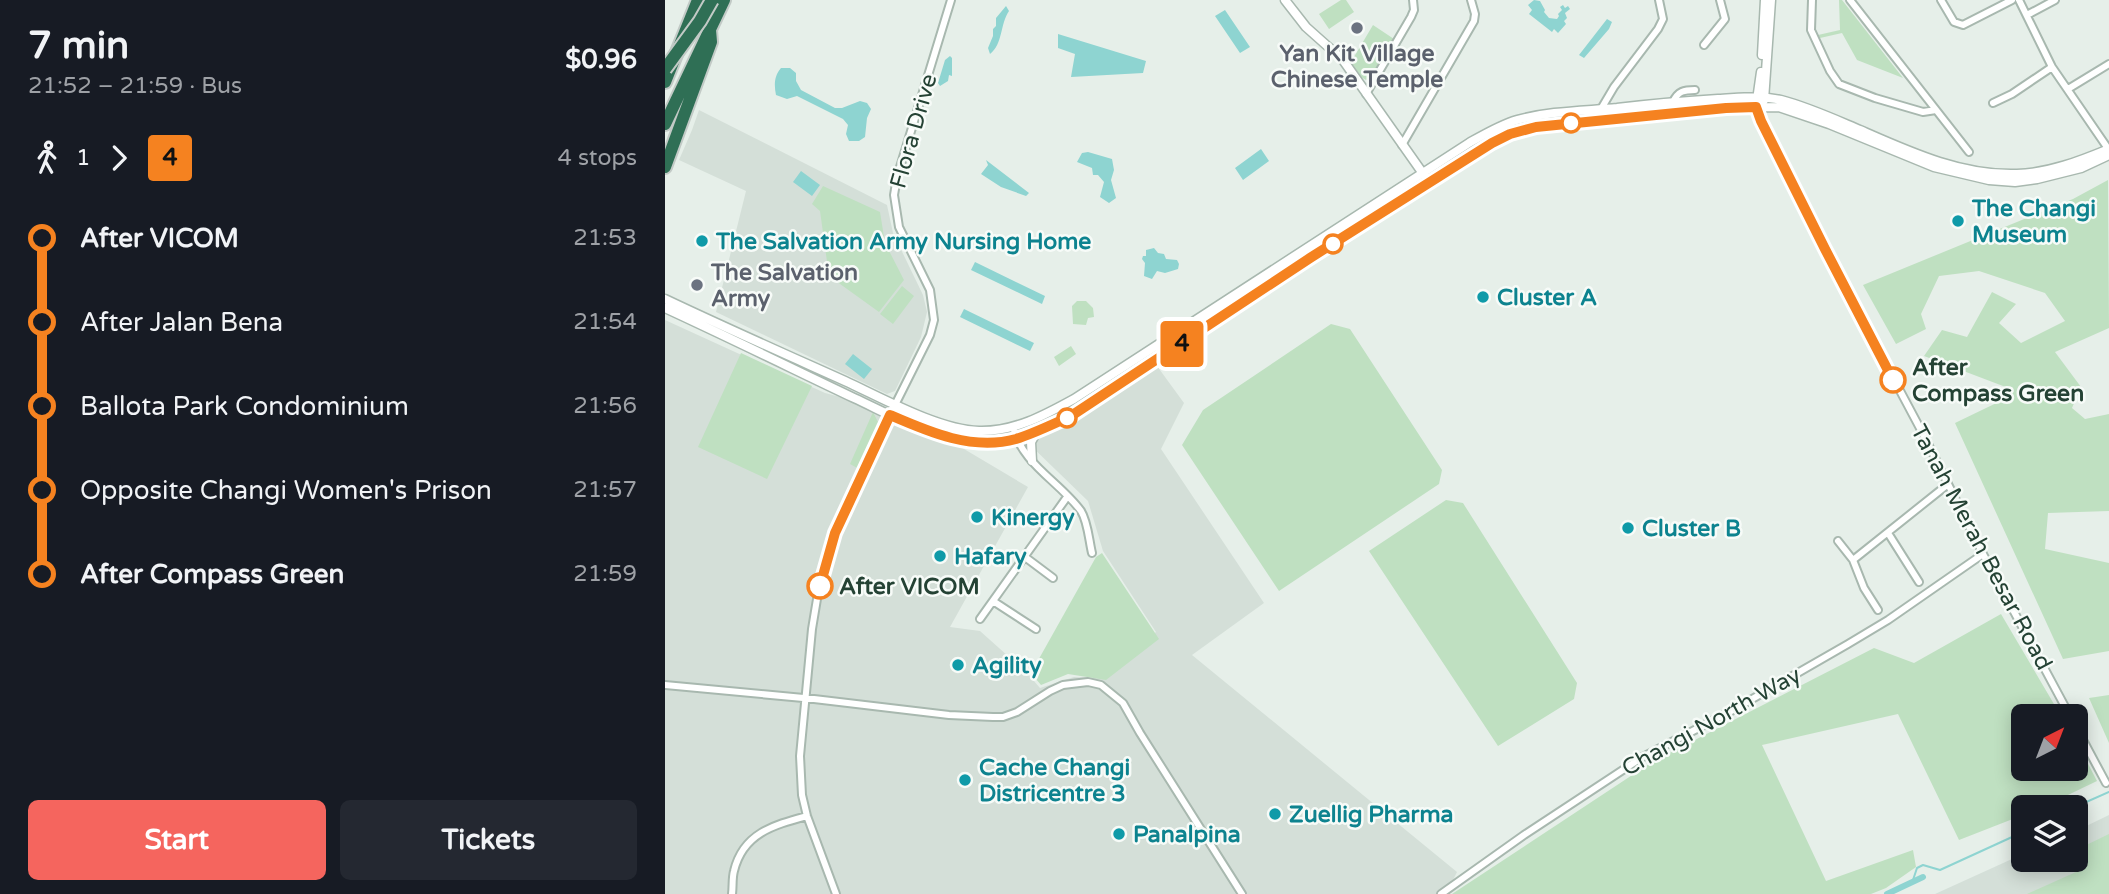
<!DOCTYPE html>
<html lang="en">
<head>
<meta charset="utf-8">
<style>
	body { margin:0; font-family:"Varela Round",sans-serif; background:#242831; color:#f1f3f6; height:100vh; display:flex; flex-direction:column; font-size:26px; white-space:nowrap }
	* { box-sizing:border-box; margin:0 }
	p { font-size:23px; color:#9ea1a6 }
	.icon { flex:none; width:38px; height:38px; fill:none; stroke:currentColor; stroke-width:2; stroke-linecap:round; stroke-linejoin:round }
	.map { position:relative; flex:1; overflow:hidden }
	.drawer { display:flex; flex-direction:column; background:#171b24; width:665px }
	.drawer>* { flex:none }
	.badge { padding:0 14px; border-radius:5px; font-size:24px; line-height:46px }
	.needle { width:46px; rotate:42deg }
	.fabs { position:absolute; left:1346px; top:704px; display:grid; gap:14px }
	.fabs a { display:grid; place-items:center; width:77px; height:77px; border-radius:10px; background:#171b24; box-shadow:0 4px 18px #0003; font-size:35px }
	.map>.badge { position:absolute; translate:-50% -50%; box-shadow:0 0 0 4px #fff }
	.legs { display:flex; align-items:center; gap:10px; height:77px; padding:0 28px; font-size:23px }
	.legs p { margin-inline-start:auto }
	.headline { display:flex; align-items:center; justify-content:space-between; height:119px; padding:0 28px }
	h1 { font-size:38px; font-weight:700; line-height:52px }
	.button { display:flex; gap:14px; margin-top:auto; padding:14px 28px }
	.button a { flex:1; height:80px; border-radius:10px; background:#f5655e; color:#fff; font-size:28px; font-weight:700; line-height:80px; text-align:center }
	.button a+a { background:#242831; color:#f1f3f6 }
	ul { padding:0 28px; list-style:none }
	li { display:flex; align-items:center; gap:24px; height:84px; font-size:26px }
	li i { display:grid; place-items:center; width:10px; height:100%; margin:0 9px; background:currentColor }
	li i::after { content:''; width:18px; height:18px; margin:-9px; border:5px solid; border-radius:50%; background:#171b24 }
	li p { margin-inline-start:auto }
	li:first-child i { background:linear-gradient(#0000 50%,currentColor 0) }
	li:last-child i { background:linear-gradient(currentColor 50%,#0000 0) }
	main { display:flex; flex:1; min-height:0 }
	.map>svg:first-child { display:block }
	.built { fill:#d4dfd8 }
	.green { fill:#bfe0c1 }
	.water { fill:#8ed4d1 }
	.lines { fill:none; stroke-linecap:round; stroke-linejoin:round }
	.stream { stroke:#8ed4d1; stroke-width:2 }
	.canal { stroke:#8ed4d1; stroke-width:6 }
	.minor-casing { stroke:#a8b8af; stroke-width:10 }
	.tertiary-casing { stroke:#a8b8af; stroke-width:11 }
	.motorway-casing { stroke:#c2cac6; stroke-width:16 }
	.minor { stroke:#fff; stroke-width:6 }
	.tertiary { stroke:#fff; stroke-width:8 }
	.motorway { stroke:#2f6f55; stroke-width:12 }
	.motorway-bridge-casing { stroke:#c2cac6; stroke-width:16; stroke-linecap:butt }
	.motorway-bridge { stroke:#2f6f55; stroke-width:12 }
	.line-1-casing { stroke:#fff; stroke-width:16 }
	.line-1 { stroke:#f58220; stroke-width:10 }
	.worship-dot { fill:#6b7280; stroke:#f7fbf8; stroke-width:2.5 }
	.stop-1-dot { fill:#fff; stroke:#f58220; stroke-width:3.5 }
	.culture-dot { fill:#0f9aa8; stroke:#f7fbf8; stroke-width:2.5 }
	.labels { text-anchor:middle; stroke-width:5; stroke-linejoin:round; paint-order:stroke }
	.worship-label { font-size:23px; font-weight:bold; fill:#5b616d; stroke:#f7fbf8 }
	.street-label { font-size:23px; fill:#244234; stroke:#f7fbf8 }
	.culture-label { font-size:23px; font-weight:bold; fill:#0d838f; stroke:#f7fbf8; text-anchor:start }
	.stop-label { font-size:23px; font-weight:bold; fill:#244234; stroke:#f7fbf8; text-anchor:start }
</style>
</head>
<body>
<main>
<section class="drawer">
<div class="headline"><div><h1>7 min</h1><p>21:52 – 21:59 · Bus</p></div><b>$0.96</b></div>
<div class="legs"><svg class="icon" aria-label="walk" viewBox="0 0 24 24"><circle cx="13" cy="4" r="2"/><path d="M13 8l-2 6 4 7M11 14l-3 7M7 12l3-4h3l4 4"/></svg>1<svg class="icon" aria-label="forward" viewBox="0 0 24 24"><path d="M9 5l7 7-7 7"/></svg><b class="badge" style="background:#f58220;color:#111">4</b><p>4 stops</p></div>
<ul>
<li><i style="color:#f58220"></i><b>After VICOM</b><p>21:53</p></li>
<li><i style="color:#f58220"></i><span>After Jalan Bena</span><p>21:54</p></li>
<li><i style="color:#f58220"></i><span>Ballota Park Condominium</span><p>21:56</p></li>
<li><i style="color:#f58220"></i><span>Opposite Changi Women's Prison</span><p>21:57</p></li>
<li><i style="color:#f58220"></i><b>After Compass Green</b><p>21:59</p></li>
</ul>
<div class="button"><a>Start</a><a>Tickets</a></div>
</section>
<div class="map">
<svg width="1444" height="894" viewBox="0 0 1444 894">
	<rect width="100%" height="100%" fill="#e6efe9"/>
	<!-- built -->
	<path class="built" d="M 34,110 L 222,205 L 228,233 L 258,295 L 262,312 L 256,337 L 230,391 L 222,394 L 51,312 L 81,191 L 14,160 L 27,130 Z
		M 0,320 L 160,393 L 240,414 L 363,487 L 285,627 L 315,631 L 362,673 L 375,688 L 409,677 L 435,678 L 491,632 L 438,551 L 423,501 L 362,442 L 492,366 L 519,403 L 496,449 L 599,603 L 527,655 L 792,872 L 781,894 L 0,894 Z
		M 1444,815 L 1444,894 L 1270,894 L 1358,854 L 1358,859 L 1410,859 L 1411,831 Z"/>
	<!-- green -->
	<path class="green" d="M 676,0 L 681,0 L 689,12 L 664,29 L 654,14 Z
		M 1174,0 L 1177,0 L 1238,78 L 1192,60 L 1177,33 L 1155,38 L 1153,35 L 1175,30 Z
		M 708,25 L 729,39 L 705,78 L 701,80 L 696,77 L 686,62 Z
		M 1443,180 L 1444,328 L 1390,352 L 1416,387 L 1407,408 L 1420,419 L 1444,414 L 1444,511 L 1383,513 L 1380,549 L 1444,563 L 1444,651 L 1398,659 L 1290,423 L 1348,395 L 1338,386 L 1259,356 L 1277,330 L 1302,337 L 1327,292 L 1351,304 L 1334,323 L 1356,343 L 1400,321 L 1380,293 L 1314,271 L 1274,276 L 1256,314 L 1261,329 L 1231,344 L 1198,285 L 1408,199 Z
		M 158,186 L 215,212 L 220,243 L 239,280 L 214,312 L 164,276 L 155,211 L 147,204 Z
		M 237,286 L 249,296 L 228,324 L 215,314 Z
		M 412,301 L 421,301 L 428,308 L 429,317 L 423,318 L 421,325 L 408,324 L 407,306 Z
		M 666,324 L 685,329 L 777,470 L 774,484 L 614,591 L 517,445 L 538,410 Z
		M 406,346 L 411,354 L 394,366 L 389,357 Z
		M 76,353 L 147,386 L 102,479 L 33,447 Z
		M 208,412 L 215,426 L 194,469 L 185,464 Z
		M 781,500 L 798,503 L 912,683 L 909,699 L 833,746 L 704,551 Z
		M 437,553 L 494,639 L 441,680 L 403,674 L 376,685 L 366,673 L 431,557 Z
		M 1336,614 L 1396,716 L 1358,716 L 1358,768 L 1410,768 L 1411,741 L 1432,781 L 1378,807 L 1358,807 L 1358,815 L 1294,840 L 1233,714 L 1097,745 L 1161,881 L 1248,850 L 1251,867 L 1221,888 L 1206,894 L 787,894 L 987,762 L 1209,648 L 1249,663 Z
		M 1444,695 L 1444,743 L 1424,698 Z
		M 1444,834 L 1444,894 L 1362,894 L 1411,872 L 1406,859 L 1410,859 L 1411,850 Z"/>
	<!-- water -->
	<path class="water" d="M 869,0 L 875,1 L 880,10 L 879,12 L 884,18 L 892,19 L 894,16 L 893,14 L 897,10 L 895,7 L 898,5 L 900,8 L 903,6 L 905,9 L 900,13 L 902,18 L 899,21 L 901,24 L 893,33 L 889,29 L 887,32 L 864,14 L 867,10 L 863,5 Z
		M 341,6 L 344,11 C 335,24 338,44 325,54 L 323,48 L 328,36 L 328,29 L 331,26 L 331,18 Z
		M 560,10 L 585,47 L 575,53 L 550,16 Z
		M 942,19 L 947,22 L 944,29 L 919,58 L 914,55 Z
		M 393,34 L 481,61 L 478,73 L 406,77 L 410,54 L 393,48 Z
		M 285,56 L 287,58 L 287,76 L 284,75 L 283,81 L 275,86 L 273,83 L 280,60 Z
		M 116,68 L 125,68 L 131,73 L 131,81 L 136,90 L 170,108 L 177,108 L 195,101 L 202,103 L 206,109 L 202,118 L 200,137 L 194,141 L 184,141 L 181,134 L 183,125 L 178,119 L 132,96 L 122,99 L 111,95 C 109,85 109,76 116,68 Z
		M 596,149 L 604,161 L 578,180 L 570,168 Z
		M 423,152 L 447,159 L 449,170 L 446,180 L 451,198 L 444,203 L 435,197 L 439,182 L 433,175 L 428,175 L 427,168 L 412,162 L 417,153 Z
		M 321,160 L 364,193 L 361,196 L 336,187 L 316,174 L 323,165 Z
		M 136,171 L 155,185 L 147,196 L 128,182 Z
		M 489,248 L 493,253 L 499,254 L 501,259 L 512,260 L 514,264 L 513,269 L 500,273 L 492,271 L 487,279 L 479,276 L 480,263 L 477,259 L 478,256 L 481,256 L 481,250 Z
		M 310,262 L 380,296 L 377,304 L 306,270 Z
		M 299,309 L 369,343 L 365,351 L 295,317 Z
		M 188,354 L 207,369 L 199,379 L 180,364 Z"/>
	<g class="lines">
		<!-- stream -->
		<path class="stream" d="M 1410,807 L 1444,792
			M 1247,883 L 1252,868 L 1258,865 L 1275,870 L 1358,832"/>
		<!-- canal -->
		<path class="canal" d="M 1222,894 L 1258,877"/>
		<!-- minor casing -->
		<g class="minor-casing">
			<path id="minor" d="M 1147,0 L 1146,30 L 1165,71 L 1174,84 L 1210,98 L 1258,112 L 1271,110
				M 1185,0 L 1304,152
				M 1276,0 L 1289,22 L 1298,25 L 1347,0
				M 1354,0 L 1387,67 L 1444,150
				M 1362,15 L 1390,0
				M 1039,45 L 1060,19 L 1055,0
				M 1403,89 L 1444,64
				M 701,94 L 746,17 L 749,10 L 748,0
				M 1008,102 C 1013,91 1019,90 1030,90
				M 1328,103 L 1347,94 L 1387,67
				M 1092,107 L 1096,121 L 1167,263 L 1257,432 L 1318,554 L 1405,716
				M 936,109 L 949,87 L 993,29 L 998,19 L 994,0
				M 737,145 L 809,21 L 810,14 L 806,0
				M 348,427 C 357,464 395,482 416,511 C 423,522 424,541 427,553
				M 1223,533 L 1254,582
				M 1173,541 L 1188,560 L 1199,588 L 1213,610
				M 360,557 L 388,578
				M 1188,560 L 1282,485
				M 328,601 L 371,629
				M 315,619 L 402,497
				M 0,685 L 149,699 L 284,715 L 328,717 L 338,717 L 352,712 L 385,691 L 398,685 L 423,682 L 436,685 L 458,703 L 475,733 L 577,894
				M 1410,725 L 1441,783
				M 67,894 C 68,887 67,878 69,871 C 78,833 109,825 142,816
				M 171,894 L 142,816 L 137,795 L 135,756 L 147,629 L 153,593 L 170,533 L 225,415 L 265,335 L 269,320 L 265,290 L 234,227 L 229,195 L 232,177 L 286,0
				M 776,894 L 859,835 L 976,758 L 1068,710 L 1183,644 L 1223,620 L 1318,554"/>
		</g>
		<!-- tertiary casing -->
		<g class="tertiary-casing">
			<path id="tertiary" d="M 620,0 L 641,27 L 678,60 L 759,175
				M 1097,55 L 1100,0
				M 1092,100 L 1096,72
				M 1099,100 L 1106,0
				M 0,299 C 59,327 120,354 180,381 C 217,398 274,430 314,431 C 349,432 380,415 409,399 L 804,143 C 820,134 835,125 852,120 C 885,111 919,111 952,108 C 986,104 1019,101 1053,99 C 1074,98 1095,95 1116,100 C 1143,107 1169,119 1195,130 C 1245,152 1297,176 1352,174 C 1384,173 1415,161 1444,149
				M 0,308 C 63,337 126,368 189,398 C 226,415 267,439 309,442 C 344,445 375,430 406,416 L 645,258 L 827,143 L 861,129 L 934,120 L 1061,108 L 1114,107 L 1164,124 L 1269,167 L 1324,180 L 1350,182 L 1372,179 L 1416,168 L 1444,155
				M 367,461 L 366,442 L 372,431"/>
		</g>
		<!-- motorway casing -->
		<g class="motorway-casing">
			<path id="motorway" d="M 0,82 L 33,0
				M 0,124 L 59,0
				M 0,167 L 46,42 L 45,30"/>
		</g>
		<!-- minor -->
		<use href="#minor" class="minor"/>
		<!-- tertiary -->
		<use href="#tertiary" class="tertiary"/>
		<!-- motorway -->
		<use href="#motorway" class="motorway"/>
		<!-- motorway-bridge casing -->
		<g class="motorway-bridge-casing">
			<path id="motorway-bridge" d="M 0,69 L 35,21 L 47,0"/>
		</g>
		<!-- motorway-bridge -->
		<use href="#motorway-bridge" class="motorway-bridge"/>
	</g>
	<g class="lines">
		<!-- line-1 casing -->
		<g class="line-1-casing">
			<path id="line-1" d="M 155,586 L 170,533 L 225,415 C 264,432 307,451 351,439 C 370,433 388,424 406,416 L 645,258 L 827,143 L 845,134 L 871,127 L 1061,108 L 1091,107 L 1096,121 L 1160,249 L 1228,380"/>
		</g>
		<!-- line-1 -->
		<use href="#line-1" class="line-1"/>
	</g>
	<!-- markers -->
	<g class="worship-dot">
		<circle cx="692" cy="28" r="7"/>
		<circle cx="32" cy="285" r="7"/>
	</g>
	<g class="stop-1-dot">
		<circle cx="906" cy="123" r="9"/>
		<circle cx="668" cy="244" r="9"/>
		<circle cx="1228" cy="380" r="12"/>
		<circle cx="402" cy="418" r="9"/>
		<circle cx="155" cy="586" r="12"/>
	</g>
	<g class="culture-dot">
		<circle cx="1293" cy="221" r="7"/>
		<circle cx="37" cy="241" r="7"/>
		<circle cx="818" cy="297" r="7"/>
		<circle cx="312" cy="517" r="7"/>
		<circle cx="963" cy="528" r="7"/>
		<circle cx="275" cy="556" r="7"/>
		<circle cx="293" cy="665" r="7"/>
		<circle cx="300" cy="780" r="7"/>
		<circle cx="610" cy="814" r="7"/>
		<circle cx="454" cy="834" r="7"/>
	</g>
	<g class="labels">
		<!-- worship labels -->
		<g class="worship-label">
			<text x="692" y="61">Yan Kit Village<tspan x="692" dy="26">Chinese Temple</tspan></text>
			<text x="46" y="280" text-anchor="start">The Salvation<tspan x="46" dy="26">Army</tspan></text>
		</g>
		<!-- street labels -->
		<g class="street-label">
			<text transform="translate(248 131) rotate(-74)" y="8">Flora Drive</text>
			<text transform="translate(1317 547) rotate(62)" y="8">Tanah Merah Besar Road</text>
			<text transform="translate(1046 721) rotate(-29)" y="8">Changi North Way</text>
		</g>
		<!-- culture labels -->
		<g class="culture-label">
			<text x="1307" y="216">The Changi<tspan x="1307" dy="26">Museum</tspan></text>
			<text x="51" y="249">The Salvation Army Nursing Home</text>
			<text x="832" y="305">Cluster A</text>
			<text x="326" y="525">Kinergy</text>
			<text x="977" y="536">Cluster B</text>
			<text x="289" y="564">Hafary</text>
			<text x="307" y="673">Agility</text>
			<text x="314" y="775">Cache Changi<tspan x="314" dy="26">Districentre 3</tspan></text>
			<text x="624" y="822">Zuellig Pharma</text>
			<text x="468" y="842">Panalpina</text>
		</g>
		<!-- stop labels -->
		<g class="stop-label">
			<text x="1247" y="375">After<tspan x="1247" dy="26">Compass Green</tspan></text>
			<text x="174" y="594">After VICOM</text>
		</g>
	</g>
</svg>
<div class="fabs">
<a><svg class="needle" viewBox="-14 -14 28 28"><path d="M0-13l5 13h-10z" fill="#e53935"/><path d="M0 13l5-13h-10z" fill="#9ea1a6"/></svg></a>
<a><svg class="icon" aria-label="layers" viewBox="0 0 24 24"><path d="M12 4l9 5-9 5-9-5zM3 14l9 5 9-5"/></svg></a>
</div>
<b class="badge" style="left:517px;top:344px;background:#f58220;color:#111">4</b>
</div>
</main>
</body>
</html>
